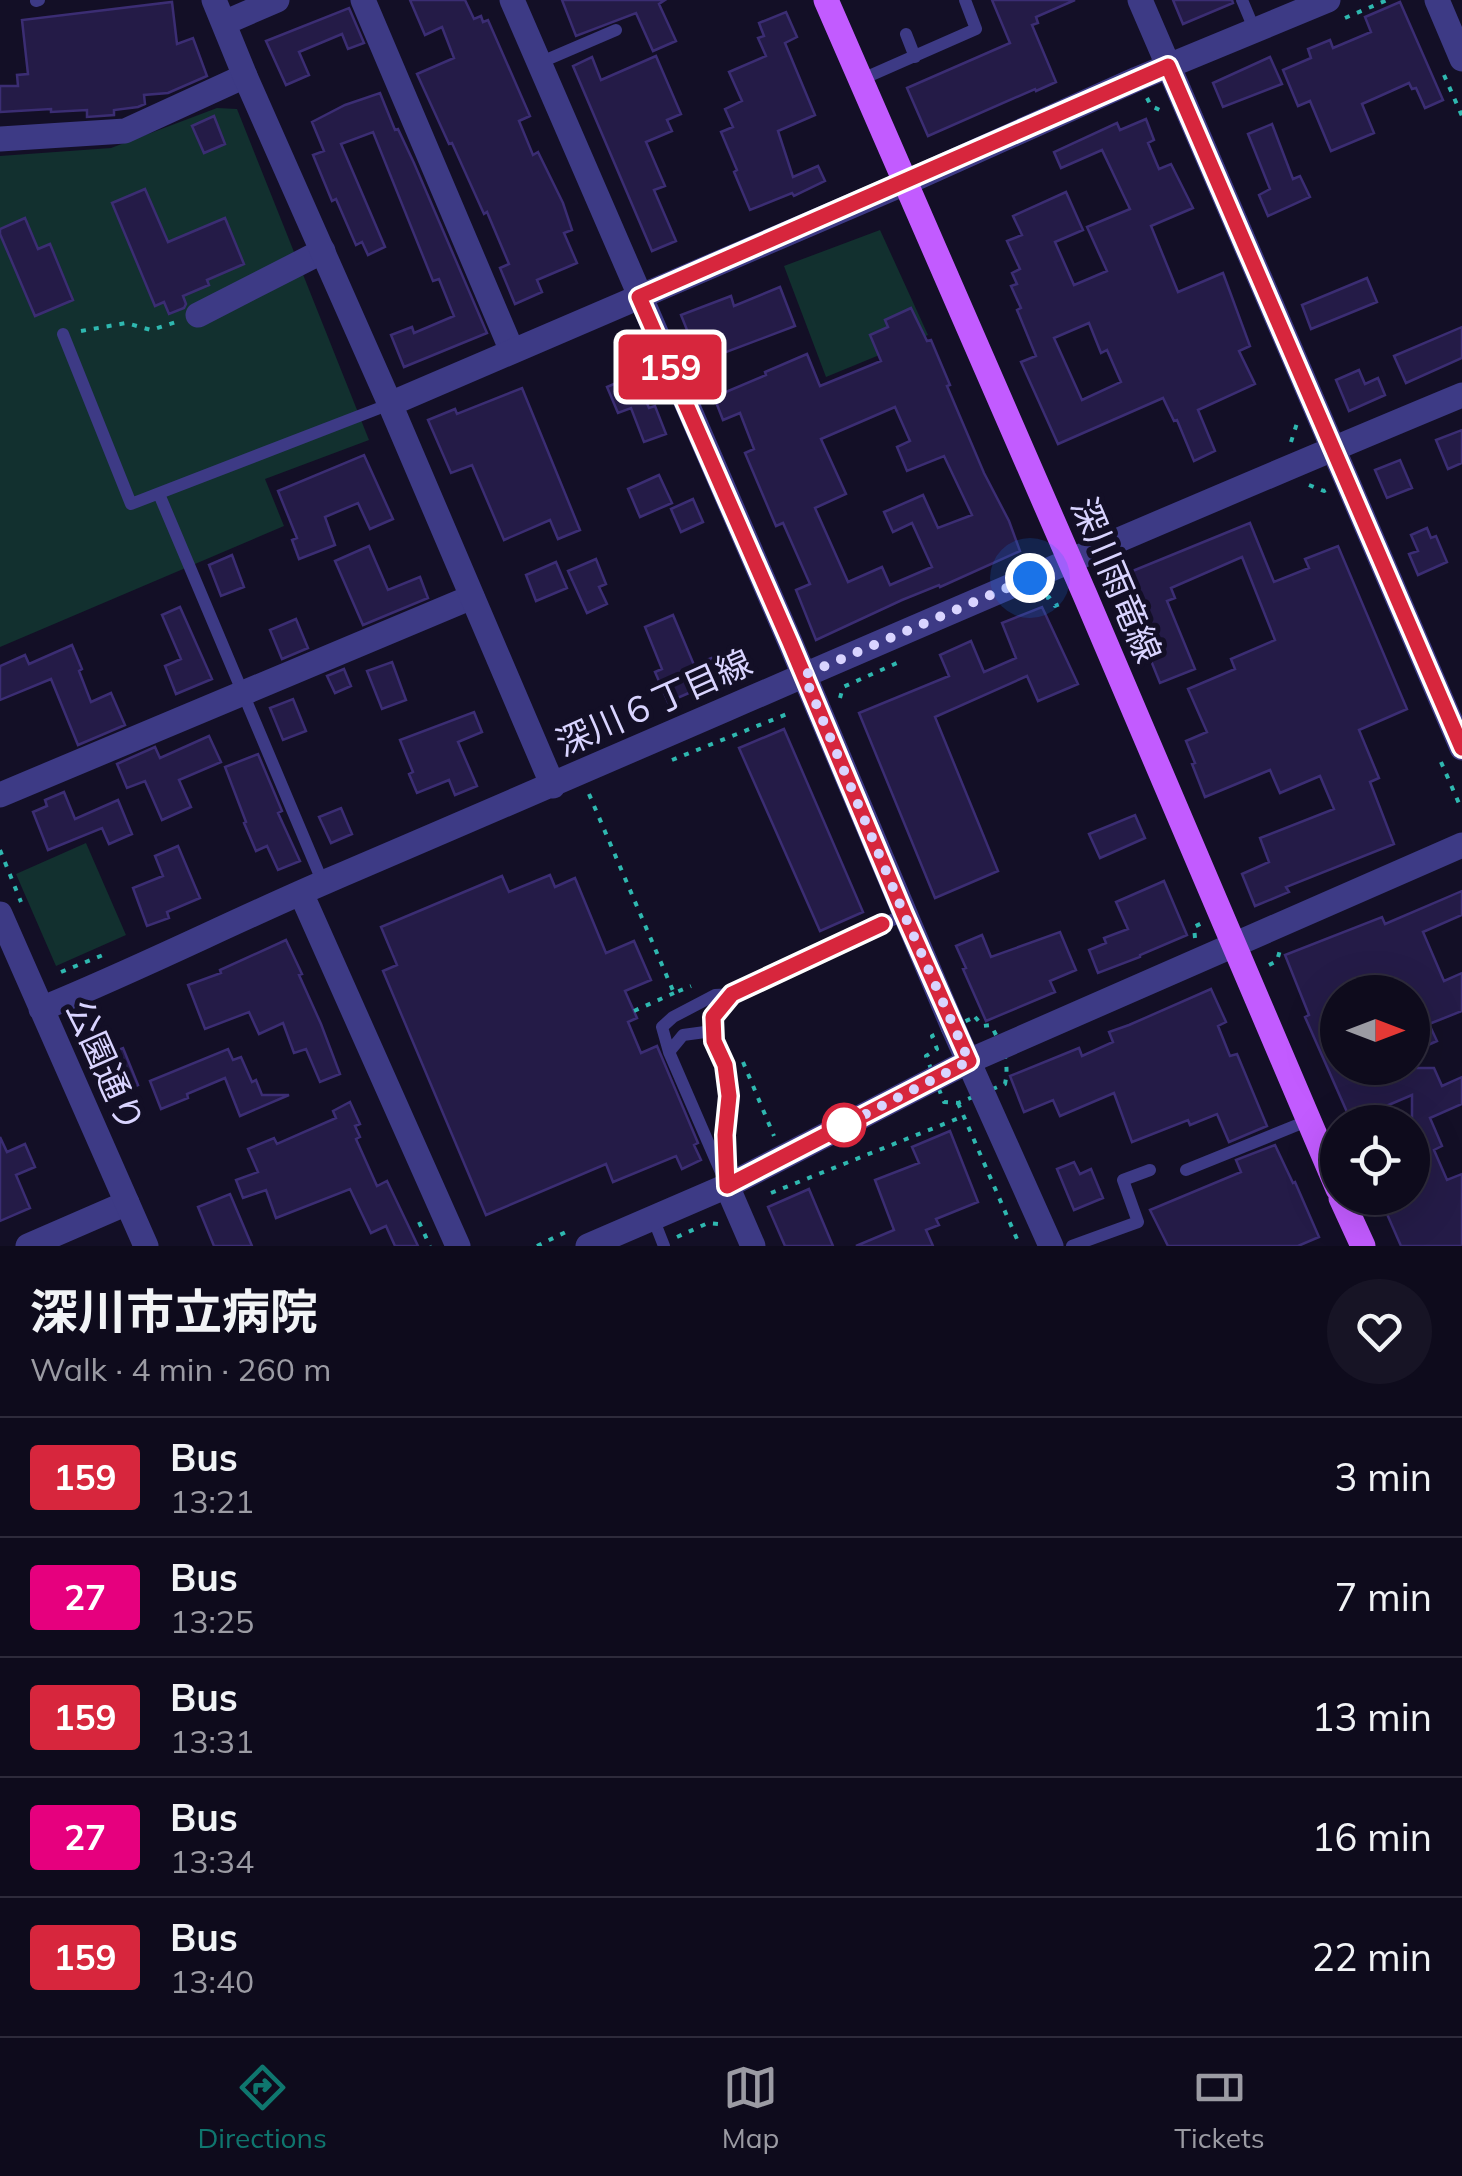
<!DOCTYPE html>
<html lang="en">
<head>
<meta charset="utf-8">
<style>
	body { margin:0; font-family:Mulish,"Noto Sans JP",sans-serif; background:#171425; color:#f1f3f6; height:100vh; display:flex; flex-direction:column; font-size:38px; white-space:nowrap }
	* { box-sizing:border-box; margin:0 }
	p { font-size:32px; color:#9b9ba3 }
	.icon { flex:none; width:55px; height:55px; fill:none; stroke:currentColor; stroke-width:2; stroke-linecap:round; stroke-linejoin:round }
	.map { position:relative; height:1246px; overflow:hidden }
	.panel { display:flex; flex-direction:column; background:#0e0b1c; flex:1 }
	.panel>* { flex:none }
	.badge { padding:0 20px; border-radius:8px; font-size:35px; line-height:65px }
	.needle { width:65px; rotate:90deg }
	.tools { position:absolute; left:1320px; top:975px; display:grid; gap:20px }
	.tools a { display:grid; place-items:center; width:110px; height:110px; border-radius:50%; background:#0e0b1c; box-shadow:0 10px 40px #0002,0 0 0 2px #2e2b3b; font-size:50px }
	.you { position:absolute; width:50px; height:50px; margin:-25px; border:8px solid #fff; border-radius:50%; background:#1a73e8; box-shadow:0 0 0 15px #1a73e833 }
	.map>.badge { position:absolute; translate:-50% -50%; box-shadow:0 0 0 5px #fff }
	.round { display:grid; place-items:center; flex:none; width:105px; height:105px; border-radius:52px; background:#171425 }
	.summary { display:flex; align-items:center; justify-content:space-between; height:170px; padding:0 30px }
	h1 { font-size:48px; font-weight:700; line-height:75px }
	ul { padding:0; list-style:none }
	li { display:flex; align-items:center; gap:30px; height:120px; padding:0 30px; border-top:2px solid #2e2b3b }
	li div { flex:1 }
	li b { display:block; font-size:38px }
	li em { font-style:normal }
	li .badge { min-width:110px; font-weight:700; text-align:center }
	.dock { display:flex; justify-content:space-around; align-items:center; height:140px; border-top:2px solid #2e2b3b; background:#0e0b1c; font-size:28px; color:#9b9ba3 }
	.dock a { display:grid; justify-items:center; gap:5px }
	.dock .selected { color:#0f766e }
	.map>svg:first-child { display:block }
	.green { fill:#12302f }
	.building { fill:#241b47; stroke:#3b2d73; stroke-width:2.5; fill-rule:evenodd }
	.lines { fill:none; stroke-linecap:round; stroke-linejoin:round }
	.path { stroke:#2fb8b0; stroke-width:4; stroke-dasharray:5 8; stroke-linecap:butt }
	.service { stroke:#3d3a85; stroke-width:12 }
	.minor { stroke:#3d3a85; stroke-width:25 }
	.tertiary { stroke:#3d3a85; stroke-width:25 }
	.primary { stroke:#c25bff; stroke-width:25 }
	.line-casing { stroke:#fff; stroke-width:22 }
	.line { stroke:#d7263d; stroke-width:15 }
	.walk { stroke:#d9d4ff; stroke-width:10; stroke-dasharray:0 18 }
	.stop-dot { fill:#fff; stroke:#d7263d; stroke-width:5 }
	.labels { text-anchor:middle; stroke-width:10; stroke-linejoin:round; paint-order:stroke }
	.street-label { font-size:35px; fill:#d9d4ff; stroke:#130f26 }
</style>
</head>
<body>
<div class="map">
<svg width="1462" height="1246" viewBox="0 0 1462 1246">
	<rect width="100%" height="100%" fill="#130f26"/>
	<!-- green -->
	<path class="green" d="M 217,108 L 237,109 L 369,440 L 265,479 L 284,526 L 0,647 L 0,156 L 111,148 Z
		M 880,230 L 928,335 L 826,377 L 784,266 Z
		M 86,843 L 126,935 L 56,966 L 16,874 Z"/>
	<!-- building -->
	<path class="building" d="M 410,0 L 465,0 L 474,19 L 481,16 L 483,22 L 488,20 L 530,116 L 519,121 L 533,155 L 538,152 L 563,203 L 572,230 L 564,233 L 577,263 L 537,280 L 542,292 L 515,304 L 500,268 L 509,264 L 487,212 L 484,214 L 452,143 L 449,144 L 417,74 L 454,58 L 442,27 L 425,35 Z
		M 562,0 L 665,0 L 659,4 L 676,41 L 653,51 L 636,13 L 576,36 Z
		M 992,0 L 1075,0 L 1036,17 L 1038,23 L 1032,25 L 1056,82 L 1036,91 L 1035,89 L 928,136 L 907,88 L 1010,43 Z
		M 1173,0 L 1232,0 L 1233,3 L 1183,24 Z
		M 172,2 L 177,44 L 193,38 L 207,76 L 168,93 L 144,95 L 145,104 L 138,107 L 114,110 L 114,115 L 87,117 L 87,110 L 51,112 L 51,109 L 0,112 L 0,86 L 18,86 L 17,75 L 28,74 L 22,20 Z
		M 1400,2 L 1443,100 L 1425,108 L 1416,88 L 1412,89 L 1409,83 L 1362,104 L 1374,133 L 1331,151 L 1310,101 L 1298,106 L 1283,70 L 1311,58 L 1308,49 L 1330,40 L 1333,48 L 1371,32 L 1365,17 Z
		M 349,8 L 364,43 L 348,49 L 342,34 L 299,52 L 309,75 L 286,85 L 266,41 Z
		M 786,12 L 797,37 L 785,43 L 815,115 L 778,131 L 793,177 L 818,166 L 825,181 L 794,196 L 792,193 L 750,210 L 734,172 L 737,170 L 721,132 L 733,127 L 725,109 L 742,101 L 729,72 L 766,56 L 758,38 L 764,36 L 759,23 Z
		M 656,56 L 681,114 L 667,120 L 672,131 L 646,142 L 665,186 L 654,190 L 676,241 L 652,251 L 573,66 L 592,57 L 601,80 Z
		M 1270,57 L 1282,84 L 1223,107 L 1213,83 Z
		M 380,93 L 395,130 L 398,129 L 414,163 L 487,333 L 404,367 L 391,335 L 412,327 L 414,333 L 454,316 L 439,279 L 433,281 L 373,132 L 341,144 L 385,247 L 368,255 L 362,242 L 356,245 L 336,199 L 332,201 L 313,155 L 324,151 L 312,122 L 345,105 Z
		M 214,116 L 225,144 L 204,153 L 192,126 Z
		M 1146,119 L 1154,140 L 1148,143 L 1159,169 L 1171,164 L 1193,208 L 1151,226 L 1178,292 L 1223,273 L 1250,346 L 1239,351 L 1255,384 L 1198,410 L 1215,451 L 1194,461 L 1177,420 L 1174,421 L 1163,398 L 1058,444 L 1021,362 L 1036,356 L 1017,310 L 1021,308 L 1011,286 L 1017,284 L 1012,273 L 1020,269 L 1007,241 L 1022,235 L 1013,216 L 1066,192 L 1083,230 L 1055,242 L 1074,285 L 1107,271 L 1087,227 L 1130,209 L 1102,150 L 1061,168 L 1054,152 L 1117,123 L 1120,130 ZM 1089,323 L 1101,353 L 1107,350 L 1121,382 L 1082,400 L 1054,338 Z
		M 1272,124 L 1293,179 L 1300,176 L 1310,197 L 1268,216 L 1259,195 L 1270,189 L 1248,134 Z
		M 145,189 L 168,242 L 225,218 L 244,264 L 207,280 L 209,285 L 183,296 L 186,304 L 184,308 L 169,314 L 164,302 L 155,306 L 112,203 Z
		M 25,218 L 38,249 L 50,244 L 73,300 L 35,316 L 0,234 L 0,229 Z
		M 1367,278 L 1377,302 L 1311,329 L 1302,305 Z
		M 780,287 L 795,326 L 721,354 L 718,347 L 697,355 L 681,315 L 731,296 L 734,306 Z
		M 911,308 L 927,341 L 931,340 L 950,385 L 947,386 L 984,473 L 1009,521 L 1020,551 L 940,587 L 939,585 L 902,600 L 816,640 L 796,590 L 810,584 L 783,523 L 776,526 L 745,453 L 754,449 L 740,413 L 723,420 L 714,397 L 766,375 L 765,372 L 807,354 L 820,386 L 881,361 L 870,335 L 888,327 L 885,320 ZM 895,407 L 910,441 L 897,447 L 907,471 L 944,456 L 972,515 L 938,528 L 923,495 L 884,512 L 893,532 L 912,523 L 932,567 L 890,585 L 882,567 L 848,582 L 815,508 L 846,494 L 821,439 Z
		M 1462,327 L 1462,358 L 1406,383 L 1394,356 Z
		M 1359,370 L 1365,384 L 1378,378 L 1385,395 L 1349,411 L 1336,380 Z
		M 635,375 L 649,408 L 655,406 L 666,434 L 644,442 L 631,408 L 618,413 L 607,387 Z
		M 522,388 L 580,530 L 558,539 L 550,520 L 504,540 L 472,465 L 451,473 L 428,420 L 455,409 L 457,414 Z
		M 1462,430 L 1462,463 L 1448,469 L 1436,440 Z
		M 364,455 L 393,519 L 370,529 L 358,503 L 325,517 L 335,545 L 299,559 L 292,540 L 297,538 L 278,491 Z
		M 1400,460 L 1412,488 L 1387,498 L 1375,470 Z
		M 659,475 L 672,503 L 640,517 L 628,489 Z
		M 693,499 L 703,522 L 681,532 L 671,509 Z
		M 1250,523 L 1274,582 L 1309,568 L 1305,559 L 1338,546 L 1407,709 L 1359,730 L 1379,778 L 1370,782 L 1394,844 L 1286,887 L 1289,892 L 1255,906 L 1242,874 L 1269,862 L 1260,838 L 1334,809 L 1320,776 L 1280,793 L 1270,770 L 1205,797 L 1192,764 L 1195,763 L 1186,741 L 1207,732 L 1188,689 L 1235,669 L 1231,659 L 1275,640 L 1242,557 L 1171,588 L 1175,598 L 1167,601 L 1195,669 L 1160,683 L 1133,616 L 1129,617 L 1113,579 Z
		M 1427,528 L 1431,538 L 1436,536 L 1447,562 L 1418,575 L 1409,554 L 1418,551 L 1411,535 Z
		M 369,546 L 388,590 L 420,577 L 428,598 L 363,625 L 335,561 Z
		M 232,555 L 244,587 L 221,596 L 209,565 Z
		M 596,559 L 606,584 L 599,587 L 607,604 L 587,613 L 568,571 Z
		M 556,562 L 567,588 L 536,601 L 526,575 Z
		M 180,607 L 212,679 L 176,694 L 165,666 L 181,659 L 162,615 Z
		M 1042,607 L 1078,684 L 1038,701 L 1027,676 L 935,717 L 998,871 L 935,898 L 859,713 L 949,676 L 940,655 L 971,641 L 984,672 L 1016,658 L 1002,623 Z
		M 673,615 L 694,665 L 724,653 L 733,674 L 668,702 L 655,672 L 662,669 L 645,627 Z
		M 296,619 L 308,648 L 282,659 L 270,630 Z
		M 72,645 L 82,669 L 79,671 L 91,702 L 111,693 L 125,725 L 78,745 L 51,679 L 0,700 L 0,666 L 25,655 L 29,664 Z
		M 392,662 L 406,700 L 382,709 L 367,671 Z
		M 344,669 L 351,686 L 335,693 L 327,676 Z
		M 293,699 L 306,731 L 283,740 L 270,708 Z
		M 474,712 L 482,732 L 458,742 L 477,786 L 455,795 L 449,780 L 417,793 L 409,774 L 413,772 L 400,740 Z
		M 784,729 L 863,912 L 820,931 L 739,748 Z
		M 209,736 L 221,762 L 179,780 L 191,807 L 162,820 L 145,781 L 127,788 L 117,764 L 155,747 L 160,758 Z
		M 258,754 L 282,811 L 278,813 L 300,861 L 278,870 L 267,846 L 256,851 L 244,823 L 246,822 L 225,767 Z
		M 64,792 L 75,819 L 118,800 L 132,834 L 109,844 L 102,828 L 48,850 L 33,812 L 47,806 L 45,800 Z
		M 341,808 L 352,834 L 331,843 L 319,817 Z
		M 1135,815 L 1145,838 L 1100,858 L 1089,834 Z
		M 178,846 L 200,898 L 167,912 L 169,918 L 147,926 L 133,888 L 163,876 L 155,856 Z
		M 550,875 L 555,887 L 575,878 L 606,953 L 634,941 L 651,980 L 625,991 L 637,1018 L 628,1022 L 641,1053 L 657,1046 L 698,1143 L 694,1145 L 701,1160 L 682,1169 L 676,1156 L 613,1182 L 606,1164 L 486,1215 L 383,971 L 397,965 L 381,927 L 502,876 L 509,892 Z
		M 1164,881 L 1187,935 L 1140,955 L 1140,957 L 1098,973 L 1089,950 L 1106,943 L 1104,938 L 1128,929 L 1116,902 Z
		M 1462,891 L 1462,915 L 1423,932 L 1444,981 L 1462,973 L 1462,1011 L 1429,1024 L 1437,1041 L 1412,1052 L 1412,992 L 1338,992 L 1338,1068 L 1434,1068 L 1442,1086 L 1462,1077 L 1462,1104 L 1430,1118 L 1442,1146 L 1434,1150 L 1447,1180 L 1462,1174 L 1462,1246 L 1401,1246 L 1380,1198 L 1412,1198 L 1412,1095 L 1351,1121 L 1305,1017 L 1309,1015 L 1285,955 L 1382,917 L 1385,924 Z
		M 1060,932 L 1076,970 L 1050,981 L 1055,992 L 986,1021 L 963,969 L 966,968 L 956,946 L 982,935 L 991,957 Z
		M 286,940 L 302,974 L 299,975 L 321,1024 L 340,1074 L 320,1082 L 306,1049 L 294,1053 L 283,1023 L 259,1034 L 249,1012 L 205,1029 L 188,985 L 221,973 L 220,970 Z
		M 1211,989 L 1226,1022 L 1218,1026 L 1230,1056 L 1237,1054 L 1267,1126 L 1229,1142 L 1217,1114 L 1190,1125 L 1188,1120 L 1132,1142 L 1114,1093 L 1060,1116 L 1053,1100 L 1024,1112 L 1010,1076 L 1079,1048 L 1082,1056 L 1113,1042 L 1109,1032 L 1129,1025 Z
		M 123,1048 L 138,1085 L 120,1093 L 105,1055 Z
		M 228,1049 L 233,1060 L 241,1057 L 252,1082 L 256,1080 L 262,1095 L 289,1095 L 240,1116 L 225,1078 L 187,1094 L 188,1098 L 161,1109 L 150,1081 Z
		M 350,1102 L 360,1124 L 355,1126 L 360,1137 L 356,1139 L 377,1186 L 387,1181 L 418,1246 L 395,1246 L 386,1226 L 371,1233 L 350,1189 L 276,1218 L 266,1190 L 243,1198 L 236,1180 L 258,1172 L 248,1149 L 274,1138 L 277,1144 L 336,1118 L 333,1111 Z
		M 950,1131 L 978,1202 L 936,1219 L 939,1225 L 926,1230 L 933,1246 L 856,1246 L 894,1230 L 875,1180 L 919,1163 L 912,1147 Z
		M 0,1137 L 7,1152 L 25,1144 L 35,1167 L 16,1175 L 30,1208 L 0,1221 Z
		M 1275,1145 L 1293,1183 L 1295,1182 L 1319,1237 L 1298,1246 L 1168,1246 L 1150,1210 L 1241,1172 L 1236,1160 Z
		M 1074,1162 L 1080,1174 L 1091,1169 L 1103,1198 L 1074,1210 L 1057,1169 Z
		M 809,1189 L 833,1246 L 785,1246 L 768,1207 Z
		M 230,1194 L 252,1246 L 214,1246 L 198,1207 Z"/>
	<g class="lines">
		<!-- path -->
		<path class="path" d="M 1345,18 L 1387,0
			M 1444,75 L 1462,116
			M 1147,98 L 1151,106 L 1162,111
			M 81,331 L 126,323 L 151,330 L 179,321
			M 1291,442 L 1297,423
			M 1309,485 L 1324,491 L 1328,489
			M 1046,598 L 1049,597 L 1055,606 L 1062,603
			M 840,698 L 843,687 L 897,663
			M 672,760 L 792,712
			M 1441,762 L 1461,808
			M 589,794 L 674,993 L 691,986
			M 0,850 L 21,902
			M 1195,938 L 1194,927 L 1202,923
			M 1269,965 L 1277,961 L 1280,950
			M 61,972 L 103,955
			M 634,1011 L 674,993
			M 975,1017 L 983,1026 L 991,1025 C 1002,1047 1010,1060 1005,1084 L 958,1103 L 944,1102 L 926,1056 L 937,1049 L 932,1036 Z
			M 743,1062 L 774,1136
			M 958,1103 L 1020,1246
			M 771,1193 L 964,1116
			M 419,1222 L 430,1246
			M 677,1237 L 708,1223 L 719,1224
			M 537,1246 L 572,1229"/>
		<!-- service -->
		<path class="service" d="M 1242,0 L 1255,31
			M 36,1 L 39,0
			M 906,34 L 915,57
			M 539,63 L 616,30
			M 860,80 L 976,29 L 965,0
			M 63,334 L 131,504 L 390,404
			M 159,494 L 323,883
			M 714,1041 L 713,1017 L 733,994
			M 669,1052 L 683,1035 L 705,1032 C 733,1058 728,1096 726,1131 C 725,1146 726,1163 727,1179
			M 1186,1170 L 1307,1121
			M 727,1186 L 669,1052 L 662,1027 L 673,1017 L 715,995 L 733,994 L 905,914
			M 653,1218 L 664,1246
			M 1072,1246 L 1138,1222 L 1123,1180 L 1150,1170"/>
		<!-- minor -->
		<path class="minor" d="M 363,0 L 512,351
			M 0,139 L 125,131 L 245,76
			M 198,315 L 323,251
			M 0,795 L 472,597
			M 28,1246 L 127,1203"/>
		<!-- tertiary -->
		<path class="tertiary" d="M 214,0 L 245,76 L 390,404 L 553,786
			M 512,0 L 790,642 L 953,1027 L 1051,1246
			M 1140,0 L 1462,748
			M 1437,0 L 1462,59
			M 224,23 L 277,0
			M 390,404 L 905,183 L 1137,79 L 1328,0
			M 301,893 L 458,1246
			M 0,914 L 146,1246
			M 41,1009 C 137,970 230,923 325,882 C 704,720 1081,553 1462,395
			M 727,1186 L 753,1246
			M 588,1246 L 727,1186 L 969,1061 L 1462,845"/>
		<!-- primary -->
		<path class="primary" d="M 826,0 L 1085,595 L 1338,1189
			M 1341,1198 L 1363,1246"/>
	</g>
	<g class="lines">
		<!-- line casing -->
		<g class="line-casing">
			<path id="line" d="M 882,924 L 732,994 L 713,1017 L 714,1041 L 725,1065 L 729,1096 L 725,1135 L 727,1186 L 969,1061 L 904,914 L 790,642 L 639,297 L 1168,66 L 1462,748"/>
		</g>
		<!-- line -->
		<use href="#line" class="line"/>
		<!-- walk -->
		<path class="walk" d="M 844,1125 L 831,1132 L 969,1061 L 904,914 L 804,675 L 1030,578"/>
	</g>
	<!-- markers -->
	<circle class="stop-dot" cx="844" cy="1125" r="20"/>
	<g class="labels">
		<!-- street labels -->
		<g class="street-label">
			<text transform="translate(1116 580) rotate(67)" y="12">深川雨竜線</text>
			<text transform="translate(654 703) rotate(-24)" y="12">深川６丁目線</text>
			<text transform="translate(105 1066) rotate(66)" y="12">公園通り</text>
		</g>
	</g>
</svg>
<div class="tools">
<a><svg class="needle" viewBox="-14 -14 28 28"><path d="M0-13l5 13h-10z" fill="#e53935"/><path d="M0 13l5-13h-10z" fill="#9b9ba3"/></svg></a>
<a><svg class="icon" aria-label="locate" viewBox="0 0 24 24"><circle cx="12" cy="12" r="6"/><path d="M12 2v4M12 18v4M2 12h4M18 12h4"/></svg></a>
</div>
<div class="you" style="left:1030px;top:578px"></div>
<b class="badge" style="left:670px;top:367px;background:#d7263d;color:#fff">159</b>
</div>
<section class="panel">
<div class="summary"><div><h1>深川市立病院</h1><p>Walk · 4 min · 260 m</p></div><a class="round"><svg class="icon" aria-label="heart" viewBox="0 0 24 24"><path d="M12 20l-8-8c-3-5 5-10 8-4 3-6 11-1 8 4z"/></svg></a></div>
<ul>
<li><span class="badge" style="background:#d7263d;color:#fff">159</span><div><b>Bus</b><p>13:21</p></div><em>3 min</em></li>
<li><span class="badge" style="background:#e6007e;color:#fff">27</span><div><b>Bus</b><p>13:25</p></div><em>7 min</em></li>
<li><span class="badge" style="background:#d7263d;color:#fff">159</span><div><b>Bus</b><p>13:31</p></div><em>13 min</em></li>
<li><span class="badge" style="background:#e6007e;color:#fff">27</span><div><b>Bus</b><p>13:34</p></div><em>16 min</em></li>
<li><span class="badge" style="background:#d7263d;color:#fff">159</span><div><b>Bus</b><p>13:40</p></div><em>22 min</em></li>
</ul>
</section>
<nav class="dock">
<a class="selected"><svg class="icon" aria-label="directions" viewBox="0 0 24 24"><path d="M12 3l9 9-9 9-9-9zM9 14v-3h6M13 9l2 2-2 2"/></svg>Directions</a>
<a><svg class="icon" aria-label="map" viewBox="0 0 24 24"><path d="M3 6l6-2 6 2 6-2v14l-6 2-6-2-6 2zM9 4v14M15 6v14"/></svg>Map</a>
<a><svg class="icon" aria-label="tickets" viewBox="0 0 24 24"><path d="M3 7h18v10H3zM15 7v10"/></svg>Tickets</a>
</nav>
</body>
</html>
